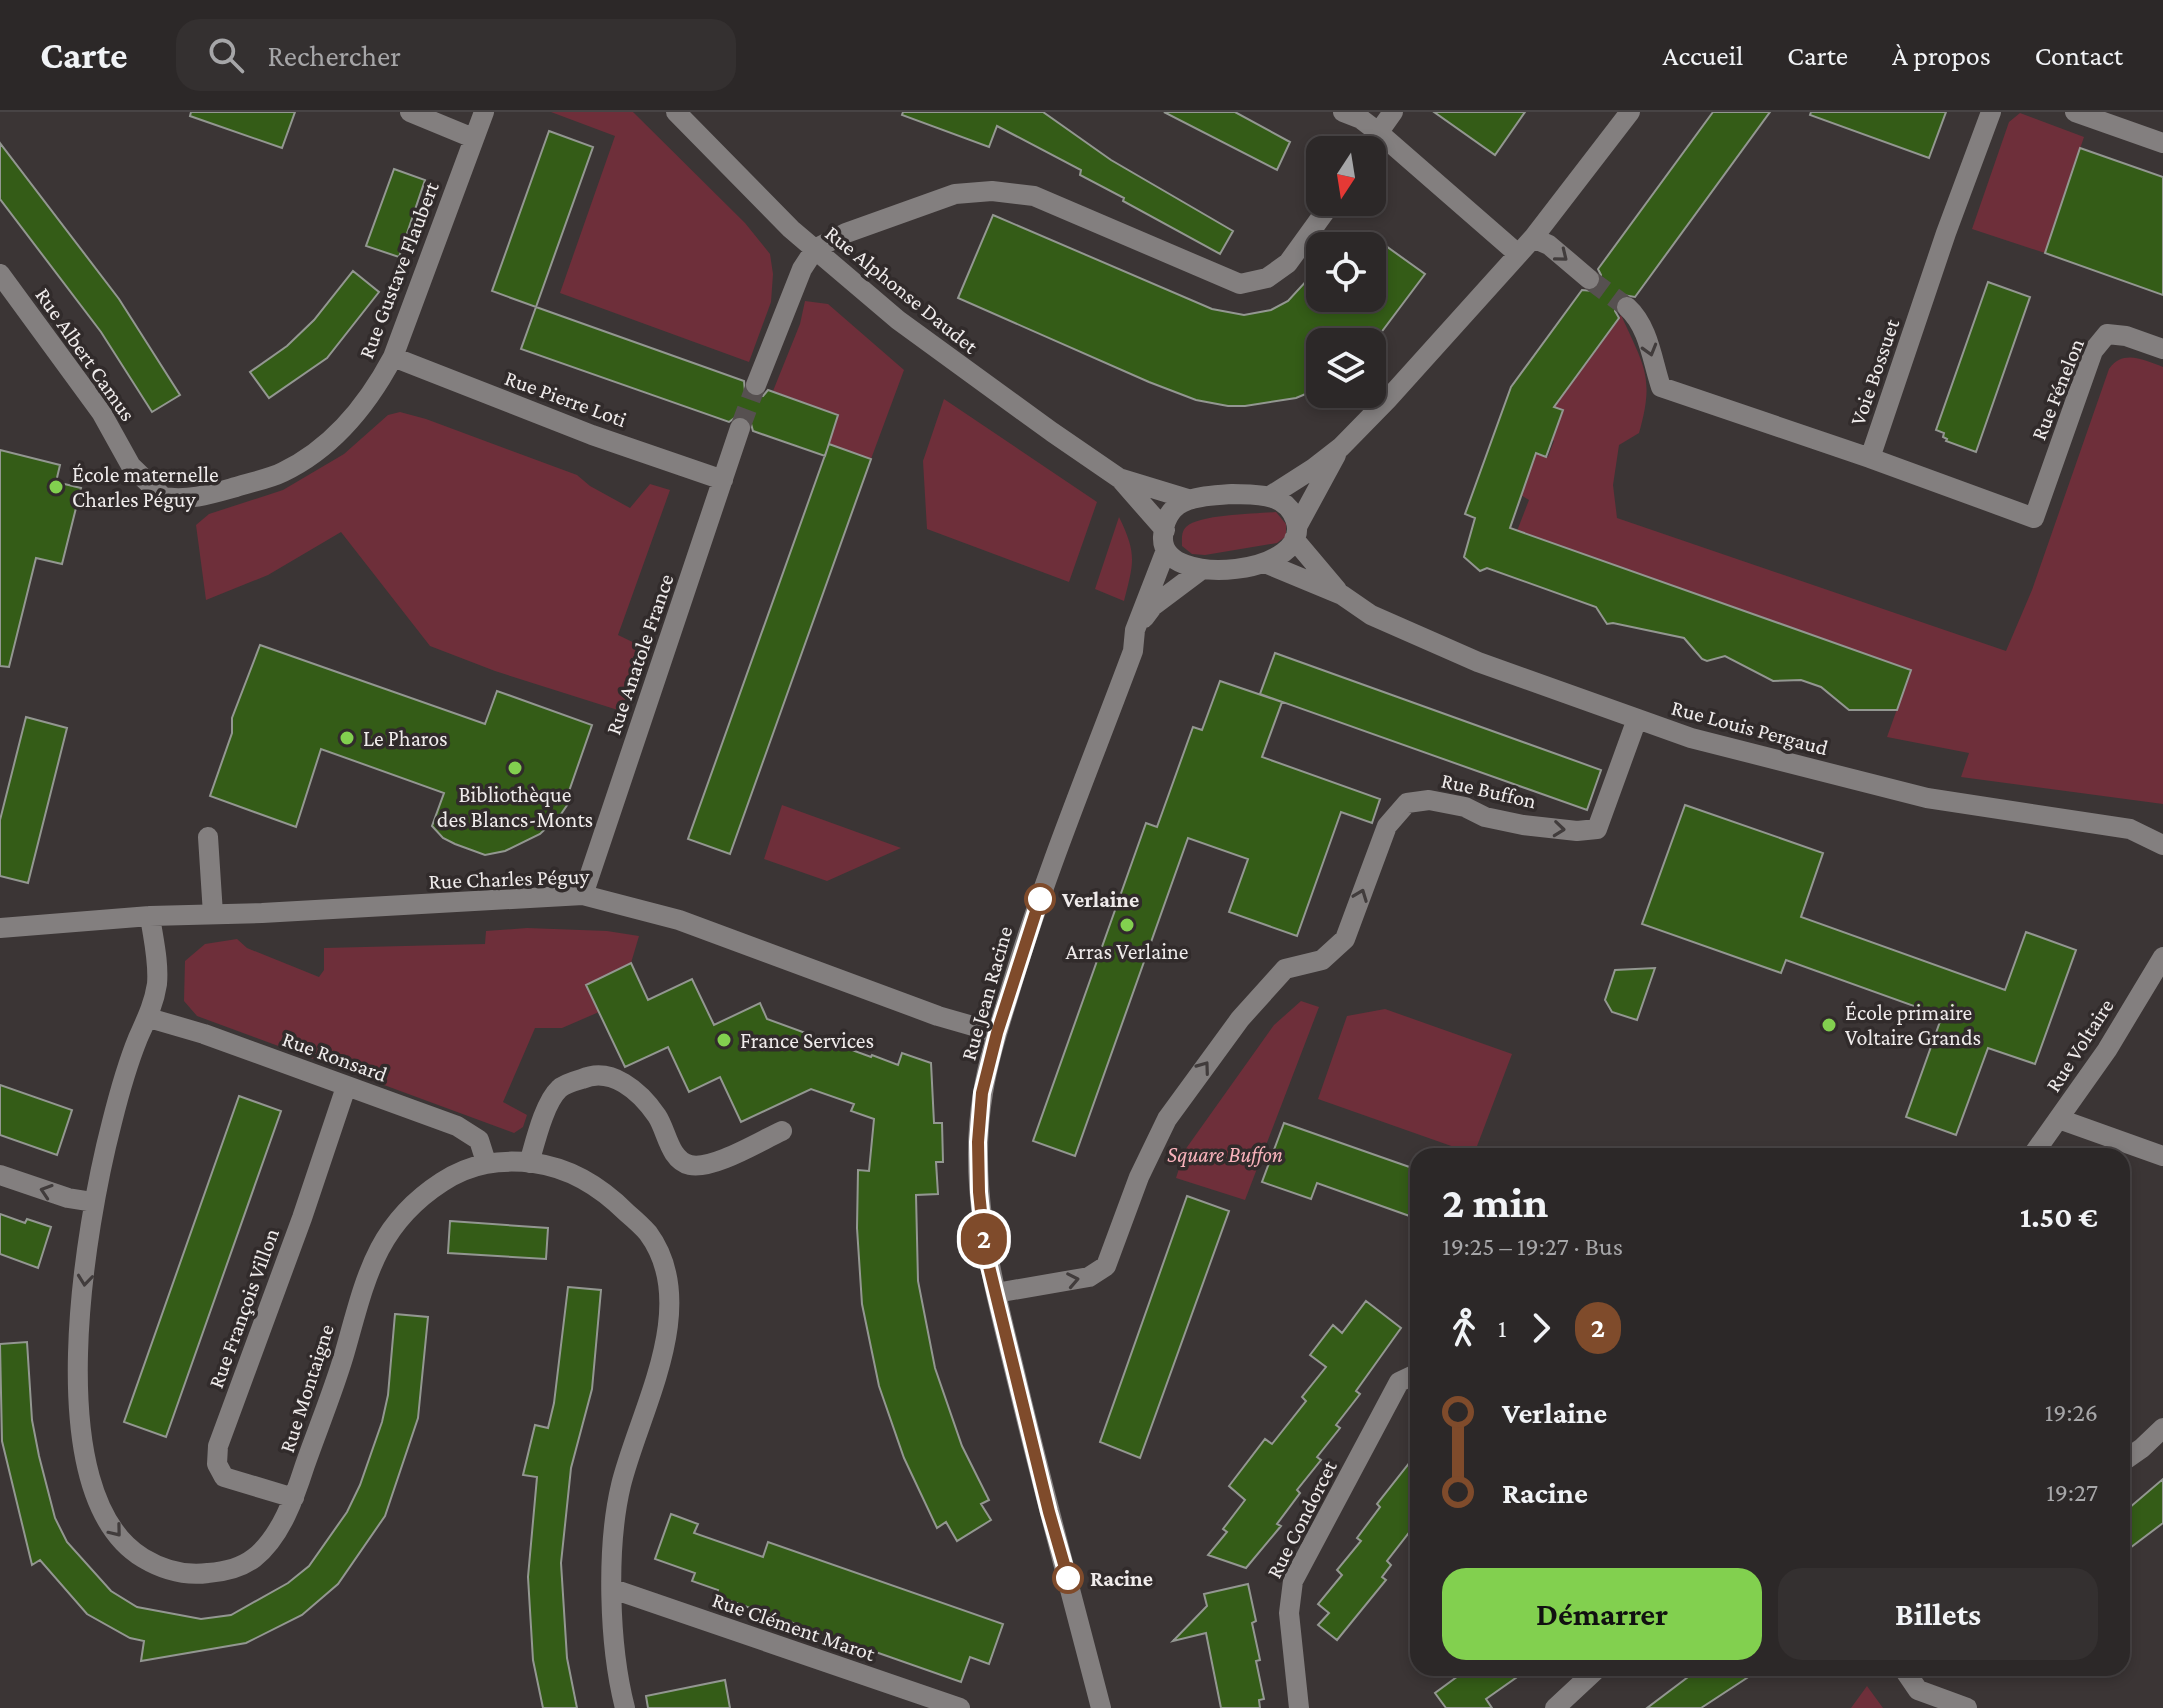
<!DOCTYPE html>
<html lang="fr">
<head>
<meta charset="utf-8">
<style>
	body { margin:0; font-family:"Crimson Pro",serif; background:#343030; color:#f1f3f6; height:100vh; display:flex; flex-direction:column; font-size:30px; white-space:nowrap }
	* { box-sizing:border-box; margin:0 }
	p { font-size:26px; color:#a6a6a8 }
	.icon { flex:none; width:44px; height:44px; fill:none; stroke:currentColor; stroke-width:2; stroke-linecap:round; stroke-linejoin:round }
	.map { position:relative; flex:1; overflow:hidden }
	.drawer { position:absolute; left:1410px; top:1036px; width:720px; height:528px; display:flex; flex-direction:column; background:#2c2828; border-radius:24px; box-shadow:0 4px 12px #0003,0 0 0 2px #484445 }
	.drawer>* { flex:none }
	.badge { padding:0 16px; border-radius:26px; font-size:28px; line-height:52px }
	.needle { width:52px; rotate:192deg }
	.controls { position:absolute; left:1306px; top:24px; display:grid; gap:16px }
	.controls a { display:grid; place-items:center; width:80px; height:80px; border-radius:16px; background:#2c2828; box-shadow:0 4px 12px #0003,0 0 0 2px #484445; font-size:40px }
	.map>.badge { position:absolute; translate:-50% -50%; box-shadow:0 0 0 4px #fff }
	.legs { display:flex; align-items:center; gap:12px; height:88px; padding:0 32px; font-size:26px }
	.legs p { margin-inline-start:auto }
	.head { display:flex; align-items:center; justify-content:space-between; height:136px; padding:0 32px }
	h1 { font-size:44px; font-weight:700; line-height:60px }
	.action { display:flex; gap:16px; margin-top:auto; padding:16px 32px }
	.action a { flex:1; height:92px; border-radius:24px; background:#82d04f; color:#111; font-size:32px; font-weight:700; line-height:92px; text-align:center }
	.action a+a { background:#343030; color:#f1f3f6 }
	ul { padding:0 32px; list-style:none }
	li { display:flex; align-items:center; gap:28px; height:80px; font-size:30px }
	li i { display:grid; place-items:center; width:12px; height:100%; margin:0 10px; background:currentColor }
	li i::after { content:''; width:20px; height:20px; margin:-10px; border:6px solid; border-radius:50%; background:#2c2828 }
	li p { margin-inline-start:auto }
	li:first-child i { background:linear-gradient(#0000 50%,currentColor 0) }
	li:last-child i { background:linear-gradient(currentColor 50%,#0000 0) }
	header { display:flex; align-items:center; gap:48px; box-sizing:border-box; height:112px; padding:0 40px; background:#2c2828; border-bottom:2px solid #484445 }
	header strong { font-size:38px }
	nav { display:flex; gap:44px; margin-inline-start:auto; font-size:28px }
	.search { width:560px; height:72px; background:#343030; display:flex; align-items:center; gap:20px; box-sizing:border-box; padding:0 28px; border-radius:24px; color:#a6a6a8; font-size:30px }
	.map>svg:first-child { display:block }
	.green { fill:#6e2f3a }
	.building { fill:#345c17; stroke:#939791; stroke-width:2 }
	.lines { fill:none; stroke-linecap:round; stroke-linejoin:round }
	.minor-tunnel { stroke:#565050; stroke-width:20; stroke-dasharray:20 10; stroke-linecap:butt }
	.minor { stroke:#837f7f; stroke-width:20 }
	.oneway { stroke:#413c3c }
	.line-1-casing { stroke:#fff; stroke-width:18 }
	.line-1 { stroke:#7f4b2b; stroke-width:12 }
	.poi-dot { fill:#82d04f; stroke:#312b2b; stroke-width:3 }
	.stop-1-dot { fill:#fff; stroke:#7f4b2b; stroke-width:4 }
	.labels { text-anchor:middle; stroke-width:7; stroke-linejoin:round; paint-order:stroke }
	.street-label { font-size:22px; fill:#efebeb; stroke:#312b2b }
	.poi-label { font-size:22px; fill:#efebeb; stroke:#312b2b; text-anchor:start }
	.stop-label { font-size:22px; font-weight:bold; fill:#efebeb; stroke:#312b2b; text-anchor:start }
	.park-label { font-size:22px; font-style:italic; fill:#f9b2bb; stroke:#312b2b }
</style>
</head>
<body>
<header>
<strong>Carte</strong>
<div class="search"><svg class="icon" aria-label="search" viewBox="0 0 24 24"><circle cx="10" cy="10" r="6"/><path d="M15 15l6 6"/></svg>Rechercher</div>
<nav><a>Accueil</a><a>Carte</a><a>À propos</a><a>Contact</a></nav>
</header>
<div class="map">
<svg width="2163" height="1596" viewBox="0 0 2163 1596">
	<rect width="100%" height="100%" fill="#3b3535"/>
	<!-- green -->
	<path class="green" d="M 551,0 L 633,0 L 745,111 L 770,142 L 773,162 L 771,190 L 749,250 L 560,181 L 615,24 Z
		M 2020,1 L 2084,25 L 2045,141 L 1972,117 L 2009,10 Z
		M 805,189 L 828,192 L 904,258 L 871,347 L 829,332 L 838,303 L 773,279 L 800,212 Z
		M 1621,203 C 1644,254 1655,265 1639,321 L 1619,333 L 1613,373 L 1617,406 L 2006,539 L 2032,478 L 2109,257 C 2123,237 2144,248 2163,255 L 2163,692 L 1961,665 L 1969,641 L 1887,625 L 1911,558 L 1517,419 L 1529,388 L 1521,383 L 1536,341 L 1548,345 L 1554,329 L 1552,328 L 1563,298 L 1554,295 Z
		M 944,287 L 1097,390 L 1069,470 L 927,417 L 923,349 Z
		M 400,300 L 426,307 L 577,363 L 590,374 L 630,396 L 650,372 L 670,378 L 618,523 L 645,536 L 621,599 L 495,559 L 430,534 L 341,420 L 268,463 L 206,488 L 196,413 L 209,402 L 283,378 L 344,342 L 388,303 Z
		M 1276,400 L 1286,412 L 1286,424 L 1277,431 L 1205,443 L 1192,442 L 1182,434 C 1182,427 1181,420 1186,415 C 1200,402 1256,402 1276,400 Z
		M 1119,405 C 1137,442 1134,450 1124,489 L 1095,477 Z
		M 782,693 L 901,736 L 827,769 L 764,747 Z
		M 527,816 L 607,819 L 639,824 L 631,851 L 586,873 L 599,900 L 562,916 L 535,916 L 503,990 L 527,1003 L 523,1015 L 514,1021 L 197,904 L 184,889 L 185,849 L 205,832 L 237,827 L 247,836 L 319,865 L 324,858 L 324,836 L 485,832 L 486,819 Z
		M 1301,889 L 1319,895 L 1245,1088 L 1176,1066 L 1185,1038 L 1274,913 Z
		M 1385,897 L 1512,942 L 1474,1042 L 1318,987 L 1347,904 Z
		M 1867,1574 L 1883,1596 L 1851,1596 Z"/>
	<!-- building -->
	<path class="building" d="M 191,0 L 295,0 L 282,36 L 190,4 Z
		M 903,0 L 1043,0 L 1111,48 L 1233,119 L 1220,142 L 1123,89 L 1124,86 L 1080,63 L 1081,58 L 997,14 L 989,35 L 902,3 Z
		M 1164,0 L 1235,0 L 1290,30 L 1277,58 Z
		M 1434,0 L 1525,0 L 1495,43 Z
		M 1713,0 L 1770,0 L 1635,185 L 1623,183 L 1615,190 L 1615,199 L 1619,206 L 1554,295 L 1563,298 L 1546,345 L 1536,341 L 1510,416 L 1911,558 L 1897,598 L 1849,598 L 1821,575 L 1801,568 L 1773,569 L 1725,544 L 1707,549 L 1702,547 L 1684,526 L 1613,511 L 1607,512 L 1596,495 L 1487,456 L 1480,459 L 1464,445 L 1475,406 L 1465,402 L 1511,275 L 1582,178 L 1593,179 L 1599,175 L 1601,163 L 1598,157 Z
		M 1811,0 L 1946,0 L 1929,46 L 1810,3 Z
		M 549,19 L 593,35 L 536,195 L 492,179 Z
		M 0,31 L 119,187 L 180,283 L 152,300 L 101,220 L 0,87 Z
		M 2080,36 L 2163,65 L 2163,183 L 2045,141 Z
		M 394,57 L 425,68 L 399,145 L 366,134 Z
		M 993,103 L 1212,197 L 1244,203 L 1271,198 L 1288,189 L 1320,154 L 1320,186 L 1372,186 L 1372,124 L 1425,162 L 1374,230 L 1320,230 L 1320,276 L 1296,286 L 1245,294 L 1228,294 L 1196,288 L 1149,270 L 958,186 Z
		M 353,159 L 379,180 L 327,246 L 269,286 L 250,260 L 287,234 L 314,208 Z
		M 1988,170 L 2030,185 L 1976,340 L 1946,329 L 1947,327 L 1943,325 L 1944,321 L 1936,318 Z
		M 536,195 L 744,269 L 745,280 L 752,285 L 763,284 L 768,278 L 838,303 L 825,344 L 753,319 L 750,308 L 745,304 L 737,304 L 729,310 L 521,237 Z
		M 829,332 L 871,347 L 730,742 L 688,727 Z
		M 0,338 L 60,353 L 56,370 L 81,376 L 62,452 L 36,446 L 9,555 L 0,554 Z
		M 260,533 L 485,612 L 497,579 L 592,613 L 567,685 L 572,686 L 561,702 L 540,722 L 505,739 L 485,743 L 455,732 L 443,726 L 432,714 L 444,681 L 321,637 L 296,715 L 210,684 L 232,621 L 232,606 Z
		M 1275,541 L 1601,658 L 1587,698 L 1260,582 Z
		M 1220,569 L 1282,590 L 1262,645 L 1380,687 L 1372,711 L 1341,700 L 1297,824 L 1229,800 L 1248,747 L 1188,726 L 1075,1044 L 1033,1029 L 1146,711 L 1157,715 L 1193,615 L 1202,618 Z
		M 26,605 L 67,616 L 28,771 L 0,764 L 0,708 Z
		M 1685,693 L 1823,741 L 1801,805 L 2005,878 L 2026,820 L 2076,838 L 2035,952 L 1988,936 L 1956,1023 L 1906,1005 L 1942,904 L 1786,848 L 1781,861 L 1642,812 Z
		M 631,851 L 648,888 L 692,867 L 714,913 L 760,891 L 767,907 L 871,945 L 872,943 L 898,953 L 902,941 L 931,951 L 934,1011 L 942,1011 L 943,1050 L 936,1050 L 938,1082 L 916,1083 L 918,1169 L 935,1256 L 962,1334 L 989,1388 L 981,1392 L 991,1408 L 957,1429 L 946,1410 L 937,1416 L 904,1346 L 879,1274 L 862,1192 L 857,1116 L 858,1058 L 869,1059 L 874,1007 L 851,999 L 854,992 L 811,977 L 741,1010 L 720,965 L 689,980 L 668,935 L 625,955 L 586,873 Z
		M 1655,856 L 1637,908 L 1612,900 L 1605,888 L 1615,858 Z
		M 0,973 L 72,998 L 57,1043 L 0,1023 Z
		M 239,984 L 281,999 L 166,1325 L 124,1310 Z
		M 1284,1011 L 1418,1058 L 1418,1107 L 1317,1071 L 1311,1087 L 1262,1070 Z
		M 1187,1084 L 1229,1099 L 1140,1346 L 1100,1330 Z
		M 0,1102 L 25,1111 L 27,1107 L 51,1115 L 38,1156 L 0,1142 Z
		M 450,1109 L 548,1116 L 546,1147 L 448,1141 Z
		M 568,1175 L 601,1178 L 592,1277 L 571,1356 L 561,1451 L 567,1546 L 577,1596 L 543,1596 L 533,1548 L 528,1465 L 537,1365 L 523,1363 L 535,1313 L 548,1316 L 554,1291 Z
		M 1366,1189 L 1401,1216 L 1356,1279 L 1360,1282 L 1336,1313 L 1340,1316 L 1317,1345 L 1321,1348 L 1297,1378 L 1300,1381 L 1277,1412 L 1281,1414 L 1246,1456 L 1208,1443 L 1227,1420 L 1223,1417 L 1245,1388 L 1229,1374 L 1265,1327 L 1272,1332 L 1306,1289 L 1302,1285 L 1326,1255 L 1310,1243 L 1333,1213 L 1342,1221 Z
		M 395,1202 L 428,1205 L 418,1306 L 385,1404 L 338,1472 L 302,1503 L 246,1531 L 141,1549 L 144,1529 L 130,1526 L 87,1502 L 40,1448 L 32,1453 L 2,1329 L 0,1232 L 27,1230 L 32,1308 L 39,1344 L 55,1406 L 67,1430 L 111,1479 L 137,1495 L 201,1507 L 231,1503 L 288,1471 L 309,1454 L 347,1400 L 360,1373 L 382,1310 L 388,1283 Z
		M 1418,1340 L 1418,1409 L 1387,1449 L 1391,1453 L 1382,1465 L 1386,1468 L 1337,1528 L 1318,1513 L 1329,1501 L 1318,1492 L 1342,1463 L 1337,1458 L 1361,1429 L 1357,1426 L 1380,1395 L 1377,1392 Z
		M 2163,1367 L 2163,1411 L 2122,1442 L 2122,1402 Z
		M 671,1402 L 698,1412 L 694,1421 L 763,1445 L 768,1430 L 1003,1512 L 989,1552 L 970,1545 L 961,1570 L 716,1484 L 718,1478 L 692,1469 L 695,1461 L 655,1447 Z
		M 1248,1472 L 1256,1509 L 1252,1511 L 1260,1548 L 1256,1549 L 1264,1587 L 1259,1588 L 1260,1596 L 1221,1596 L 1206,1521 L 1173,1529 L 1207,1494 L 1204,1482 Z
		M 1469,1556 L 1530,1556 L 1486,1587 L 1492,1596 L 1446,1596 L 1435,1581 Z
		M 1700,1556 L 1762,1556 L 1701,1596 L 1647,1596 Z
		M 725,1568 L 730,1596 L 648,1596 L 646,1584 Z"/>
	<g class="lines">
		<!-- minor-tunnel -->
		<path class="minor-tunnel" d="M 1589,167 L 1627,195
			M 740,316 L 756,273"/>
		<!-- minor -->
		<path class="minor" d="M 410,0 L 473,26
			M 676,0 L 791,117 L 898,208 L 1052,320 L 1119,366 L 1188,387
			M 1343,0 L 1361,7 L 1378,20 L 1518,142
			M 2075,0 L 2163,31
			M 1366,38 L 1393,0
			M 1533,126 L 1549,133 L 1589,167
			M 0,162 L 101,300 L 131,354 L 163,385 C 189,389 211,382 236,375 C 251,370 269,367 283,360 C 333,336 368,292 393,245 L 484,0
			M 1627,195 C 1649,215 1652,248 1661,275 L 1870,346 L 2034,406 L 2093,239 L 2107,222 L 2126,224 L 2163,237
			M 393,245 L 592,323 L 723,368
			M 756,273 L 802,157 L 815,137 L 846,121 L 955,82 L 992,79 L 1034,84 L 1240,172 L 1267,166 L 1288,151 L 1332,90
			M 1870,346 L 1946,121 L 1991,0
			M 1122,369 L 1165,418
			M 1232,382 C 1256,383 1285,380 1295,407 C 1317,462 1160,479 1163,425 C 1165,383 1200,385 1232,382 Z
			M 1270,384 L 1314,356 L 1341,335 L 1387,288 L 1533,126 L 1630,0
			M 1298,413 L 1336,343
			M 1294,427 L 1337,478
			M 1265,451 L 1342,483 L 1371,503 L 1478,550 L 1691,626 L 1927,686 L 2130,717 L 2163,733
			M 1144,506 L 1153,494 L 1201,458
			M 208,725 L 213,802
			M 583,783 L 740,316
			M 150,804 C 153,826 159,849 157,872 C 154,892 146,908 138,926 C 127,953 119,982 112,1010 C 86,1110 37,1382 143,1446 C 163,1458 185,1464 208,1461 C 224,1460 241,1456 254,1446 C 281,1425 295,1384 305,1353 C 318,1316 333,1280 344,1243 C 365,1170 374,1114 442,1070 C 471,1051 500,1047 534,1051 C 571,1056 601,1075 627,1101 C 634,1107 642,1114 648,1121 C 702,1194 639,1299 621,1373 C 606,1436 609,1534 625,1596
			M 0,816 L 150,804 L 262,801 L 583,783 L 679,808 L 938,904 L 997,921
			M 149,906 L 204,922 L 457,1014 L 479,1028 L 486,1050
			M 2059,1007 L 2163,1044
			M 2032,1044 L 2107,938 L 2163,845
			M 529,1051 C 535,1031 544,991 559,977 C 564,972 575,969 582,967 C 611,954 640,979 657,1004 C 667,1019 669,1048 690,1053 C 713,1058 760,1029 782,1019
			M 0,1063 L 68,1086 L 93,1090
			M 996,1181 L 1089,1165 L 1106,1154 L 1139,1065 L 1167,1007 L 1240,907 L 1285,857 L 1322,848 L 1345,827 L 1387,714 L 1407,691 L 1429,688 L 1465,695 L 1485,705 L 1523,713 L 1577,719 L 1597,717 L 1637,607
			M 2122,1350 L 2142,1336 L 2163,1316
			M 294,1386 L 224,1365 L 217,1352 L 218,1334 L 302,1106 L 346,975
			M 613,1477 L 960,1596
			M 1903,1556 L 1918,1578 L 1967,1596
			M 1101,1596 C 1073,1488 1044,1381 1018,1273 C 995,1177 966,1080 983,981 C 989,943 1002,906 1013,869 C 1047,757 1092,649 1133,539 L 1135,518 L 1166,438
			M 1299,1596 L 1289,1501 L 1293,1469 L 1399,1270 L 1418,1261
			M 1555,1596 L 1598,1556"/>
	</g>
	<!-- one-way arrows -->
	<defs><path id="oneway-chevron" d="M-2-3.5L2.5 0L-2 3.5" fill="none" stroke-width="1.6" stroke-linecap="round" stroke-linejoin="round" transform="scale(2)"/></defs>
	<g class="oneway">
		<use href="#oneway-chevron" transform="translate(1562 144) rotate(39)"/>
		<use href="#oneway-chevron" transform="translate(1650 238) rotate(74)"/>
		<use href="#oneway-chevron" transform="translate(1559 717) rotate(6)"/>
		<use href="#oneway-chevron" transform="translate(1361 783) rotate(-69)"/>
		<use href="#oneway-chevron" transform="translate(1204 955) rotate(-54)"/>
		<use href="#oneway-chevron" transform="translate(46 1079) rotate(-162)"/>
		<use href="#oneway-chevron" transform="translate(85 1168) rotate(96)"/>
		<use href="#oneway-chevron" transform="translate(1073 1168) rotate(-11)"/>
		<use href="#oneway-chevron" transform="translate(116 1419) rotate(51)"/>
	</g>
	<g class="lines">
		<!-- line-1 casing -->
		<g class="line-1-casing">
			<path id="line-1" d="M 1040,787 L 997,921 L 982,981 L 978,1030 L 979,1080 L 985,1138 L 1049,1400 L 1068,1466"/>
		</g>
		<!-- line-1 -->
		<use href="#line-1" class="line-1"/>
	</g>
	<!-- markers -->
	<g class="poi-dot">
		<circle cx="56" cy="375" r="8"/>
		<circle cx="347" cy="626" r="8"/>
		<circle cx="515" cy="656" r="8"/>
		<circle cx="1127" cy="813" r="8"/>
		<circle cx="1829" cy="913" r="8"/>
		<circle cx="724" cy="928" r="8"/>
	</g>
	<g class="stop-1-dot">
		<circle cx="1040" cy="787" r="14"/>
		<circle cx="1068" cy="1466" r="14"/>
	</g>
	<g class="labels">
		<!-- street labels -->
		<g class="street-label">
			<text transform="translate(398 158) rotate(-69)" y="8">Rue Gustave Flaubert</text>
			<text transform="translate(902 177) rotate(39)" y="8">Rue Alphonse Daudet</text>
			<text transform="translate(86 242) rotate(55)" y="8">Rue Albert Camus</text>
			<text transform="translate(1874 260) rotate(-71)" y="8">Voie Bossuet</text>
			<text transform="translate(2057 277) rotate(-68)" y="8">Rue Fénelon</text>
			<text transform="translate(566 286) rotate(20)" y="8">Rue Pierre Loti</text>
			<text transform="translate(639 542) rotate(-71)" y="8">Rue Anatole France</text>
			<text transform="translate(1750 615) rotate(15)" y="8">Rue Louis Pergaud</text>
			<text transform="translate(1489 678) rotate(13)" y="8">Rue Buffon</text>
			<text transform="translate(509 766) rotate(-2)" y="8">Rue Charles Péguy</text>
			<text transform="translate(986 881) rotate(-74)" y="8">Rue Jean Racine</text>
			<text transform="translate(2079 933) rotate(-57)" y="8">Rue Voltaire</text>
			<text transform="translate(335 944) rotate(20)" y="8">Rue Ronsard</text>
			<text transform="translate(243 1196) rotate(-70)" y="8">Rue François Villon</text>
			<text transform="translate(306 1276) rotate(-72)" y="8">Rue Montaigne</text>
			<text transform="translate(1301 1407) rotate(-63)" y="8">Rue Condorcet</text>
			<text transform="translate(794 1514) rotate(19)" y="8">Rue Clément Marot</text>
		</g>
		<!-- poi labels -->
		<g class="poi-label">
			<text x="72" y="370">École maternelle<tspan x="72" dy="25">Charles Péguy</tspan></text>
			<text x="363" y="634">Le Pharos</text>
			<text x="515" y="690" text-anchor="middle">Bibliothèque<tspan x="515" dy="25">des Blancs-Monts</tspan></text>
			<text x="1127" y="847" text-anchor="middle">Arras Verlaine</text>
			<text x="1845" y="908">École primaire<tspan x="1845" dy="25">Voltaire Grands</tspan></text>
			<text x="740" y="936">France Services</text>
		</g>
		<!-- stop labels -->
		<g class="stop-label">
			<text x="1062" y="795">Verlaine</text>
			<text x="1090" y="1474">Racine</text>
		</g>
		<!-- park labels -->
		<g class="park-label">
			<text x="1225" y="1050">Square Buffon</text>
		</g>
	</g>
</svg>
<div class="controls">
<a><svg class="needle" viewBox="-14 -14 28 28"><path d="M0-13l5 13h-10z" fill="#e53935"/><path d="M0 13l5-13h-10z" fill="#a6a6a8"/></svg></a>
<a><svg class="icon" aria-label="locate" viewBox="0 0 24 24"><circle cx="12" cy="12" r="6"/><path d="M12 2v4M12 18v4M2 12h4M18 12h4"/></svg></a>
<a><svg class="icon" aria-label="layers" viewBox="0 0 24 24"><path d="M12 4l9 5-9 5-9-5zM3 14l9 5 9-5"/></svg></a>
</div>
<b class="badge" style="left:984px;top:1127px;background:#7f4b2b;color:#fff">2</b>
<section class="drawer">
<div class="head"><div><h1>2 min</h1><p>19:25 – 19:27 · Bus</p></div><b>1.50 €</b></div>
<div class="legs"><svg class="icon" aria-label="walk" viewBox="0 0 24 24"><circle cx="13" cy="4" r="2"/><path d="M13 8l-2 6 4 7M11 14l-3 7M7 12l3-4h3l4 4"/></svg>1<svg class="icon" aria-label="forward" viewBox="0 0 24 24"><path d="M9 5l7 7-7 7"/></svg><b class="badge" style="background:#7f4b2b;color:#fff">2</b></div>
<ul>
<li><i style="color:#7f4b2b"></i><b>Verlaine</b><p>19:26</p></li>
<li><i style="color:#7f4b2b"></i><b>Racine</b><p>19:27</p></li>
</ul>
<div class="action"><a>Démarrer</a><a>Billets</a></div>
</section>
</div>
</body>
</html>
